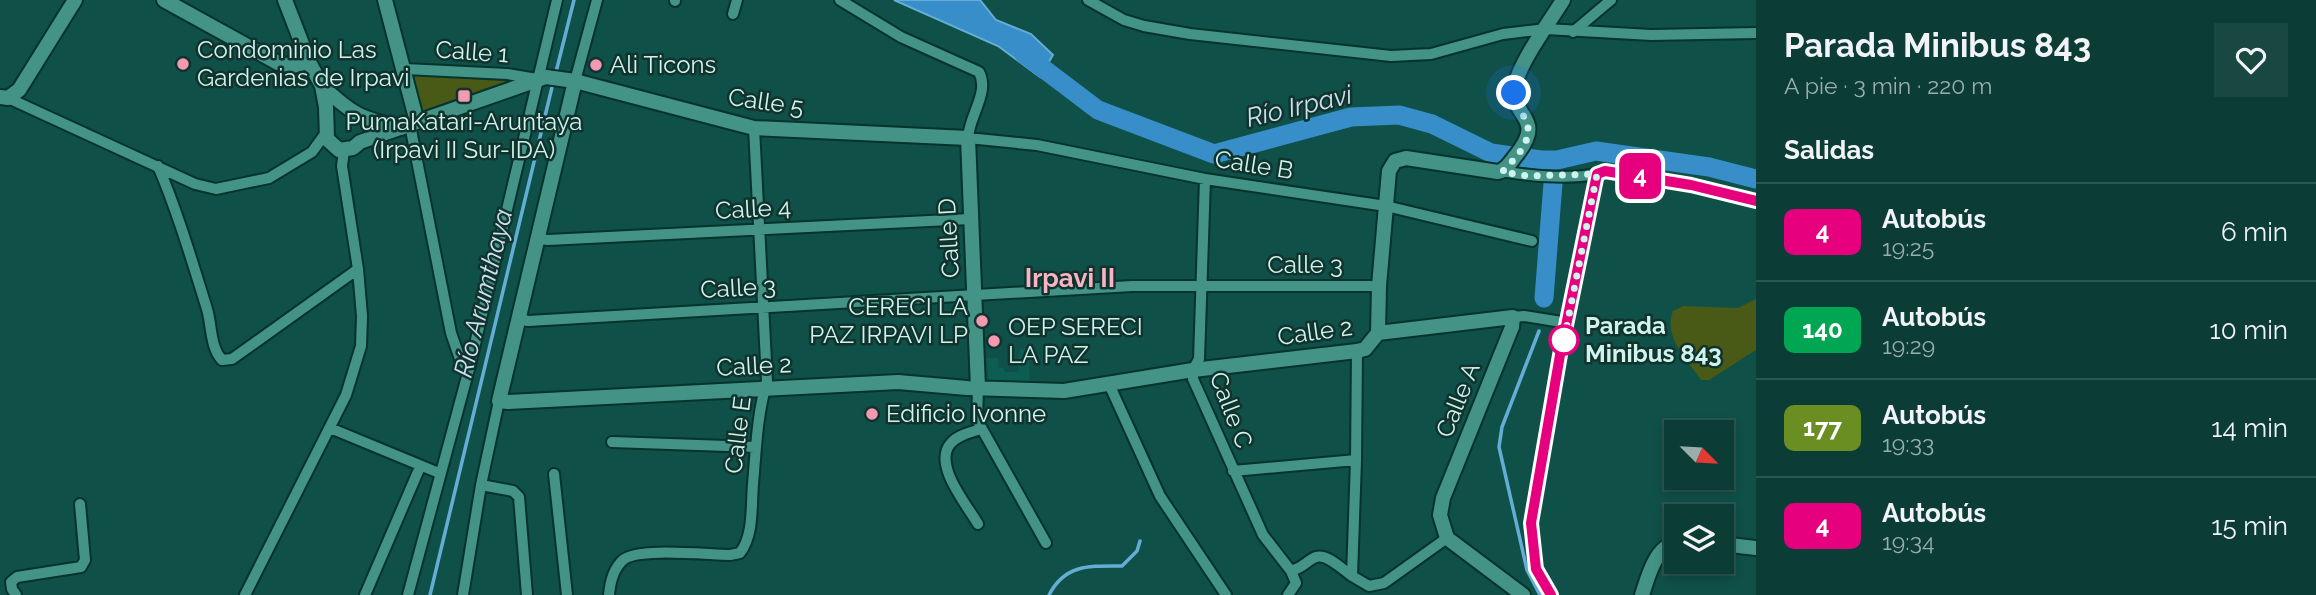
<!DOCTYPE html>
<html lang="es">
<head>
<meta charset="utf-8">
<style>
	body { margin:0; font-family:Raleway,sans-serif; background:#194742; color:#f1f3f6; height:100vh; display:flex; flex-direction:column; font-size:26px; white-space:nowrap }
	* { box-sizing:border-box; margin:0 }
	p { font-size:23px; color:#9aadad }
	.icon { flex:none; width:38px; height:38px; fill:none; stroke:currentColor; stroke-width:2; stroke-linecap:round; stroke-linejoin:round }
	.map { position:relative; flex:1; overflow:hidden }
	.panel { display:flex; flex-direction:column; background:#0b3c36; width:560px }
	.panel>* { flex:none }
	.badge { padding:0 14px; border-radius:10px; font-size:24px; line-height:46px }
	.needle { width:46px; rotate:114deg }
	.buttons { position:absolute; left:1664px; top:420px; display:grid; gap:14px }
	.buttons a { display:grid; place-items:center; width:70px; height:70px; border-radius:0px; background:#0b3c36; box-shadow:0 4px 10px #0003,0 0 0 2px #2b5651; font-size:35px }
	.you { position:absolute; width:35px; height:35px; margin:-18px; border:5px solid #fff; border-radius:50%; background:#1a73e8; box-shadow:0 0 0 10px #1a73e833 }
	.map>.badge { position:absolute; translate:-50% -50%; box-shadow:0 0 0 4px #fff }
	h2 { padding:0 28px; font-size:26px; line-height:63px }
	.round { display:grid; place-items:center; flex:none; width:74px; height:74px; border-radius:0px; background:#194742 }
	.headline { display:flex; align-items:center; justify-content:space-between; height:119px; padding:0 28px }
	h1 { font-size:33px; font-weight:700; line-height:52px }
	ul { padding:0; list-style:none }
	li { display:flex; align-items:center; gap:21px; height:98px; padding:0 28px; border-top:2px solid #2b5651 }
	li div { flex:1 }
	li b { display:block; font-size:26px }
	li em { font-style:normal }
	li .badge { min-width:77px; font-weight:700; text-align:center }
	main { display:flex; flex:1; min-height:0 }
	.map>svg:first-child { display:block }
	.built { fill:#0e5d53 }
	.green { fill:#495916 }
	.water { fill:#378ec9; stroke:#64add4; stroke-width:2 }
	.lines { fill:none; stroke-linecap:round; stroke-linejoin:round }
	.stream { stroke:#64add4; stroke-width:3.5 }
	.river { stroke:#378ec9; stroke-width:19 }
	.street-casing { stroke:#06332d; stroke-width:14 }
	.secondary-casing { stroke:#06332d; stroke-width:18 }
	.street { stroke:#449387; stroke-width:10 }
	.secondary { stroke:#449387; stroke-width:14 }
	.line-casing { stroke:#fff; stroke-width:16 }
	.line { stroke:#e6007e; stroke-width:10 }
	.walk { stroke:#cef4ec; stroke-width:7; stroke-dasharray:0 12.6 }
	.poi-dot { fill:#f19ab2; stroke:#11322d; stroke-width:2.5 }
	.stop-dot { fill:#fff; stroke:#e6007e; stroke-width:3.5 }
	.labels { text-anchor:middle; stroke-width:5; stroke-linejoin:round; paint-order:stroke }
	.poi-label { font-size:24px; fill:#cef4ec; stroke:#11322d; text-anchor:start }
	.street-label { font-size:24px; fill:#cef4ec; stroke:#11322d }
	.stop-label { font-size:24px; font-weight:bold; fill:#cef4ec; stroke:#11322d; text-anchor:start }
	.water-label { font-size:26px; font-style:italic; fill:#cce0f0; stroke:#11322d }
	.neighbourhood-label { font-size:26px; font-weight:bold; fill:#f7b4c5; stroke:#11322d }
</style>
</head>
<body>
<main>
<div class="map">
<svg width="1756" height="595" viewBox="0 0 1756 595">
	<rect width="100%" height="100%" fill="#0f5048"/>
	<!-- built -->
	<path class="built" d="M 1030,348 L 1029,383 L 991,383 L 988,379 L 987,358 L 998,358 L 999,368 L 1003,368 L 1005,372 L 1018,372 L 1020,349 Z"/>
	<!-- green -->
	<path class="green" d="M 418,73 L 506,78 L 507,80 L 504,84 L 424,112 L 421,111 L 413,82 Z
		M 1756,299 L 1756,350 L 1709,380 L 1701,380 C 1687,360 1663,337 1673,311 L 1683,306 L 1738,308 Z"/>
	<!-- water -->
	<path class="water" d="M 894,0 L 980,0 L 996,20 L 1031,34 L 1053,55 L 1040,77 L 998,46 Z"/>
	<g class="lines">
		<!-- stream -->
		<path class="stream" d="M 555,76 L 574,0
			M 1539,331 L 1502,427 L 1499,447 L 1527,570 L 1540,595
			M 430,595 L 553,83
			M 1049,595 C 1065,564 1089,566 1122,566 L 1137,551 L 1140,541"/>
		<!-- river -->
		<path class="river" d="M 1024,54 L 1098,110 L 1214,154 L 1351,117 L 1399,115 L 1432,124 L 1491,153 L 1541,160 L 1557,160 L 1596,151 L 1709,167 L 1756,179
			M 1544,298 L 1553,183"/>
		<!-- street casing -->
		<g class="street-casing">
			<path id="street" d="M 840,0 L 901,37 L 979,72 C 990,92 969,116 968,138 L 1037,145 L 1205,179 L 1386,206 L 1532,241
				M 1088,0 L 1124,20 L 1144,26 L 1190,34 L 1391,56 L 1431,54 L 1503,34 L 1546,29 L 1651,35 L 1756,33
				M 675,1 L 675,0
				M 733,14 L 737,0
				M 1573,32 L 1611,0
				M 405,69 L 507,74 L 537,79
				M 575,81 L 597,0
				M 8,98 L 195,184 L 216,189 L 269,178 L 312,152 L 325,134
				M 158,166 C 178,213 192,261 207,309 C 212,326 210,347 222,360 L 232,359 L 358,269
				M 1502,171 C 1528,176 1581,181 1605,171 L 1691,185 L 1756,201
				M 1205,179 L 1199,359 L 1193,370 L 1193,379 L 1263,535 L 1291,571 L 1296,583 L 1288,595
				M 539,239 L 548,240 L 970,219
				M 1513,317 L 1524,316 L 1568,323
				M 519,319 L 528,321 L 1132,286 L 1379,286
				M 1357,351 L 1356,460 L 1352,576 L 1369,586 L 1384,583 L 1447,538
				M 469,369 L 557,0
				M 1109,384 L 1160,496 L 1226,595
				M 978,388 L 977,420 L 1046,543
				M 330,428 L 439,473
				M 612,442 L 756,447
				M 1233,471 L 1356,460
				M 554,474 L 567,595
				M 481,485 L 513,491 L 519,497 L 527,595
				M 978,524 C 967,505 932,464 951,443 C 958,435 971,432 981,429
				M 1291,571 C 1305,567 1307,560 1316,557 C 1327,553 1343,570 1352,576
				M 16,595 L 12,589 L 11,582 L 17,577 L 81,567 L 85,560 L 80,504
				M 245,595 L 346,395 L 361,346 L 362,316 L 358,269 L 342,166 L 344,150
				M 365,595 L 420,467
				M 408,595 L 469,369 L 460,359 L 451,333 L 410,125
				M 463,595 L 481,485 L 499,401
				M 609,595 C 610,583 613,569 623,560 C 637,547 709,555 730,555 L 740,553 C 754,535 751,506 753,484 C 756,450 757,414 767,381 L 754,128
				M 1551,595 L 1536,569 L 1531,523 L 1560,355 L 1597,174"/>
		</g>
		<!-- secondary casing -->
		<g class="secondary-casing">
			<path id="secondary" d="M 164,0 L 278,63 L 293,66 L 309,62
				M 285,0 L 309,62 L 322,86 L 326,107 L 327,139 L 339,150 L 353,148 L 360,142 L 546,77 L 575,81 L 754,128 L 968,138 L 978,388
				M 385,0 L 417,122
				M 575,81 L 499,401 L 508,402 L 898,382 L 967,388 L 1064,391 L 1193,370 L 1357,351 L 1365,349 L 1378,333
				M 322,86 C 353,115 360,118 401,128
				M 0,97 L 8,98 L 19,90 L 75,0
				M 1378,333 L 1379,286 L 1389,171 L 1395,161 L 1406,158 L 1498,172 C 1507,170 1511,161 1517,154 C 1547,116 1508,117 1515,85 C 1521,60 1549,23 1563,0
				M 1378,333 L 1513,317 L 1512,327 L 1443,498 L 1440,515 L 1447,538 L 1523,595
				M 1722,544 L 1756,548
				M 1642,595 C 1648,577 1655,547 1676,543"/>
		</g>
		<!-- street -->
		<use href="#street" class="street"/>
		<!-- secondary -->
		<use href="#secondary" class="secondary"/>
	</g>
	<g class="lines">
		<!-- line casing -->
		<g class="line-casing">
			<path id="line" d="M 1551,595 L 1536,569 L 1531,523 L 1560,355 L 1597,174 L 1605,171 L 1691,185 L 1756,201"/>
		</g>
		<!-- line -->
		<use href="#line" class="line"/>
		<!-- walk -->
		<path class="walk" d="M 1514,93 C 1516,104 1523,113 1527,124 C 1533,141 1514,160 1502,172 L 1528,176 L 1597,174 L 1564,340"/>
	</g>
	<!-- markers -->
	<g class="poi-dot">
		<circle cx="183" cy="64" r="7"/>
		<circle cx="596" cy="65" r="7"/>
		<rect x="457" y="89" width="14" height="14" rx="3.5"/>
		<circle cx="982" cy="321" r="7"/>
		<circle cx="994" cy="341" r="7"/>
		<circle cx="872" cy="414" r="7"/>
	</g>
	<circle class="stop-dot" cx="1564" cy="340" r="14"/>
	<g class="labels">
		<!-- poi labels -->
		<g class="poi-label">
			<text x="197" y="58">Condominio Las<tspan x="197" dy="28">Gardenias de Irpavi</tspan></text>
			<text x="610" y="73">Ali Ticons</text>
			<text x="464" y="130" text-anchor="middle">PumaKatari-Aruntaya<tspan x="464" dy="28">(Irpavi II Sur-IDA)</tspan></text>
			<text x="968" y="315" text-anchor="end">CERECI LA<tspan x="968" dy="28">PAZ IRPAVI LP</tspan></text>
			<text x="1008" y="335">OEP SERECI<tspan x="1008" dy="28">LA PAZ</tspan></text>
			<text x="886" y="422">Edificio Ivonne</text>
		</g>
		<!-- street labels -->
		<g class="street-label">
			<text transform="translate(472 52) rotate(4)" y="8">Calle 1</text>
			<text transform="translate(766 102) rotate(8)" y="8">Calle 5</text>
			<text transform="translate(1254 165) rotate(9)" y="8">Calle B</text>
			<text transform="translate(753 209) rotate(-3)" y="8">Calle 4</text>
			<text transform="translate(949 238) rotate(-93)" y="8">Calle D</text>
			<text x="1305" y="273">Calle 3</text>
			<text transform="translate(738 288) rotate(-3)" y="8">Calle 3</text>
			<text transform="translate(1315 332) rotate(-8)" y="8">Calle 2</text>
			<text transform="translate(754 366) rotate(-3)" y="8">Calle 2</text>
			<text transform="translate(1458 400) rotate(-68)" y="8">Calle A</text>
			<text transform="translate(1231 410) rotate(69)" y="8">Calle C</text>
			<text transform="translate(738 435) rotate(-83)" y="8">Calle E</text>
		</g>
		<!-- stop labels -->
		<g class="stop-label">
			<text x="1585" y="334">Parada<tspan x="1585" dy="28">Minibus 843</tspan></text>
		</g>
		<!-- water labels -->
		<g class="water-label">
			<text transform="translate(1299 106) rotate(-13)" y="9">Río Irpavi</text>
			<text transform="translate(483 293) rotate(-76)" y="9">Río Arumthaya</text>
		</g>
		<!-- neighbourhood labels -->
		<g class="neighbourhood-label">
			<text x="1070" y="287">Irpavi II</text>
		</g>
	</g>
</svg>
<div class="buttons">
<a><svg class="needle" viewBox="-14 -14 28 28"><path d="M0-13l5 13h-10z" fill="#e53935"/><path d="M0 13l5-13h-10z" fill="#9aadad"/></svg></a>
<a><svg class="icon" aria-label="layers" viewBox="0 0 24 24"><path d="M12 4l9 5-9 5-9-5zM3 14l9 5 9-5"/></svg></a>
</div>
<div class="you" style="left:1514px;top:93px"></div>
<b class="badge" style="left:1640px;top:176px;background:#e6007e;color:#fff">4</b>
</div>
<section class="panel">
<div class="headline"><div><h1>Parada Minibus 843</h1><p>A pie · 3 min · 220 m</p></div><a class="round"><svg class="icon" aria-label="heart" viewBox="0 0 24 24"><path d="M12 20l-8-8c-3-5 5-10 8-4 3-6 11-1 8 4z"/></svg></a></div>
<h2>Salidas</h2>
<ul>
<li><span class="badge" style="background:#e6007e;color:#fff">4</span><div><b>Autobús</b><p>19:25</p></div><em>6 min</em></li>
<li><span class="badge" style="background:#00a651;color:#fff">140</span><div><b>Autobús</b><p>19:29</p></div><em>10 min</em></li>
<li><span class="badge" style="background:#6b8e23;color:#fff">177</span><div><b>Autobús</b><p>19:33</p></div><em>14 min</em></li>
<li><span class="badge" style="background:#e6007e;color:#fff">4</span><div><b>Autobús</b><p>19:34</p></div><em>15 min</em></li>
</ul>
</section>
</main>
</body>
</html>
